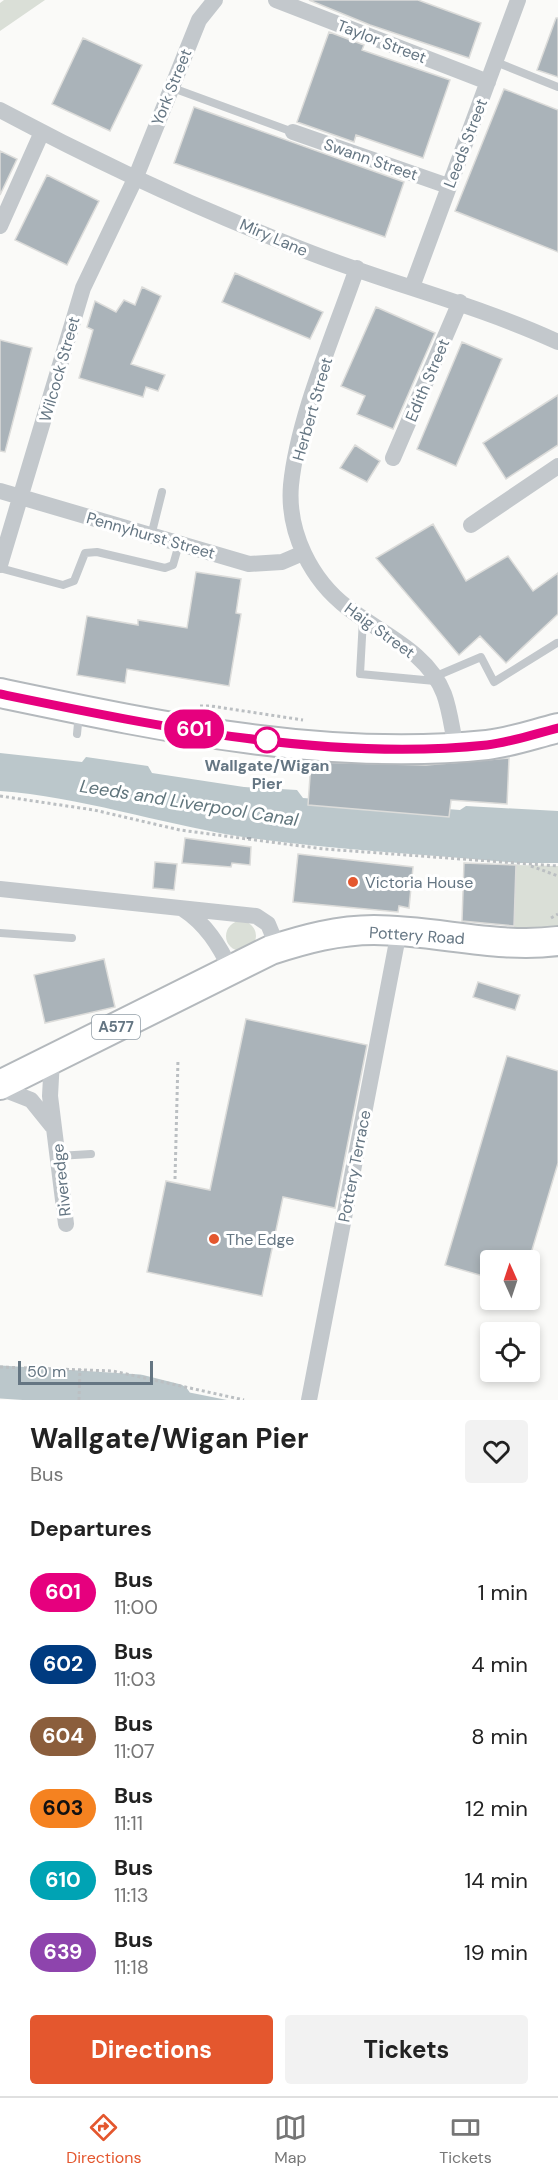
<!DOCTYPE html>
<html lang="en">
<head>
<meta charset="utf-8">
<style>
	body { margin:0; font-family:"DM Sans",sans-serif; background:#f2f2f2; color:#222; height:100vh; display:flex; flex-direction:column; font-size:22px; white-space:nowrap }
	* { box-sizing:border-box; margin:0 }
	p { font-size:20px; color:#767676 }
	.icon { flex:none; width:33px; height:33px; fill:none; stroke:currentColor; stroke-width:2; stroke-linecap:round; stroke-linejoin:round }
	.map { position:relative; height:1400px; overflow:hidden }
	.side { display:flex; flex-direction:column; background:#fff; flex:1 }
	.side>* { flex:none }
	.badge { padding:0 12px; border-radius:20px; font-size:21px; line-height:39px }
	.needle { width:39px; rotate:357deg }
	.buttons { position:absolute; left:480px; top:1250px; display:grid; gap:12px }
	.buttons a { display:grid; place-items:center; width:60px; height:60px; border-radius:6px; background:#fff; box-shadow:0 3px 9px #0003; font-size:30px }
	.scale { position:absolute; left:18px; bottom:15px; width:135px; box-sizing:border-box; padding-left:6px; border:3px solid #657683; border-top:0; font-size:16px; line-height:21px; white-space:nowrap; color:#657683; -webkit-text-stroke:4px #fff; paint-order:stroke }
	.map>.badge { position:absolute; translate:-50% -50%; box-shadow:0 0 0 3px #fff }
	h2 { padding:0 30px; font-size:22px; line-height:54px }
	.round { display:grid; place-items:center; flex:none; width:63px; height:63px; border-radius:6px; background:#f2f2f2 }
	.overview { display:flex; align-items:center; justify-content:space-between; height:102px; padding:0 30px }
	h1 { font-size:28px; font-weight:700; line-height:45px }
	.cta { display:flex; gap:12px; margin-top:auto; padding:12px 30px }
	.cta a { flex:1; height:69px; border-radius:6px; background:#e4572e; color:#fff; font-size:24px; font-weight:700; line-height:69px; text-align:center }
	.cta a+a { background:#f2f2f2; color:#222 }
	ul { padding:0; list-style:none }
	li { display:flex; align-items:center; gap:18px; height:72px; padding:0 30px }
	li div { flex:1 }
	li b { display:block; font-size:22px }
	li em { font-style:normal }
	li .badge { min-width:66px; font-weight:700; text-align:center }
	.tab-bar { display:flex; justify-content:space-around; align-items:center; height:84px; border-top:2px solid #e0e0e0; background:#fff; font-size:16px; color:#767676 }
	.tab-bar a { display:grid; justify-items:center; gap:3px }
	.tab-bar .on { color:#e4572e }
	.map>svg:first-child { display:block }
	.green { fill:#dadfd7 }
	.water { fill:#bbc7cb }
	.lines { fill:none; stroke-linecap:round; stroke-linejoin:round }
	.river { stroke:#bbc7cb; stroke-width:33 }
	.building { fill:#aab3b9; stroke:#dcdcda; stroke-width:1.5 }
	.trunk-casing { stroke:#b4b9bd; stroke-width:32 }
	.path { stroke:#bbbfc2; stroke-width:3; stroke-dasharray:3 3; stroke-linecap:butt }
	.service { stroke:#c3c8cc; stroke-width:8 }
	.minor { stroke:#c3c8cc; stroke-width:16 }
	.trunk { stroke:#fff; stroke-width:28 }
	.rail { stroke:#a2aab0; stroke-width:4.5; stroke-dasharray:9 4.5; stroke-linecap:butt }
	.line-casing { stroke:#fff; stroke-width:14 }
	.line { stroke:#e6007e; stroke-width:9 }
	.stop-dot { fill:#fff; stroke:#e6007e; stroke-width:3 }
	.poi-dot { fill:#e4572e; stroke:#fff; stroke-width:2 }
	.labels { text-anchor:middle; stroke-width:6; stroke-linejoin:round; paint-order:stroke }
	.shield { fill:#fff; stroke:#939fa8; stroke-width:1.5 }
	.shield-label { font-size:15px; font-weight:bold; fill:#657683 }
	.street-label { font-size:16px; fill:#657683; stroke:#fff }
	.stop-label { font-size:16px; font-weight:bold; fill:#657683; stroke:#fff }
	.poi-label { font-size:16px; fill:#657683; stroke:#fff; text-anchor:start }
	.water-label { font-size:18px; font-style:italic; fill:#60757c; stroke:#fff }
</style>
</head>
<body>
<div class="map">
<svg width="558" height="1400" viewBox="0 0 558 1400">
	<rect width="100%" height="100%" fill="#fafaf8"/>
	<!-- green -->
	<path class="green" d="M 4,0 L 45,0 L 0,31 L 0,3 Z
		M 516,865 L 558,866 L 558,927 L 531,930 L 514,929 Z
		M226 936a15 15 0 1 1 30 0a15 15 0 1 1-30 0Z"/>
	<!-- water -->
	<path class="water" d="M 0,753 L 82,762 L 86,757 L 148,766 L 152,773 L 244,787 L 297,790 L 303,798 L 460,810 L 466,806 L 558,811 L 558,863 L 519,863 C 425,854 330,850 237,836 C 158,823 80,797 0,791 Z
		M 0,1376 L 75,1378 L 75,1389 L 0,1388 Z
		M 88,1377 L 147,1384 L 227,1400 L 116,1400 L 89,1391 Z"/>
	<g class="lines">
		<!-- river -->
		<path class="river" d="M 0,1382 L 139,1391 L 175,1400"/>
	</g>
	<!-- building -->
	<path class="building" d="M 309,0 L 418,0 L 481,23 L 469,58 L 370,25 Z
		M 556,18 L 558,18 L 558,77 L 537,70 Z
		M 329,32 L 364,45 L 362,50 L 450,80 L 423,158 L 356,135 L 354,142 L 297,122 Z
		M 83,38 L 142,65 L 110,131 L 52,104 Z
		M 504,89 L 558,110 L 558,252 L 455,211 Z
		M 194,107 L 404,182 L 385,237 L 174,163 Z
		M 0,151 L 17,159 L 0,195 Z
		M 47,175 L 99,201 L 67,265 L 15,240 Z
		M 235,273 L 323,312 L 310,339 L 222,302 Z
		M 142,287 L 161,296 L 131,364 L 165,375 L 158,391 L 146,387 L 143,397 L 79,378 L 93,330 L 87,327 L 95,301 L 116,312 L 124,300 L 135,305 Z
		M 376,307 L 435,333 L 393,429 L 357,414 L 365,396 L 341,386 Z
		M 0,340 L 32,348 L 5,452 L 0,451 Z
		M 462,342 L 502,359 L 456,466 L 417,449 Z
		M 558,395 L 558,445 L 506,479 L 483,443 Z
		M 355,445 L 380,461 L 367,482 L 340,468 Z
		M 433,524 L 466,581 L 508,556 L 533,591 L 558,573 L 558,614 L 506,663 L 480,636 L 459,655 L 376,558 Z
		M 196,572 L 241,579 L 236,613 L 241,614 L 229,686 L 127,669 L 125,683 L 77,675 L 87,616 L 138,625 L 138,620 L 187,628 Z
		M 509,758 L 507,804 L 451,800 L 449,817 L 308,805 L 311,762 L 426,765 Z
		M 185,838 L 251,847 L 250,865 L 232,863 L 231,867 L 182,863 Z
		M 298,854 L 413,867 L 409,908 L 399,906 L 398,912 L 293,902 Z
		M 155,862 L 177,864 L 174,890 L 153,888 Z
		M 464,863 L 516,865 L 514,926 L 462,921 Z
		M 104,959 L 115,1007 L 45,1023 L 34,975 Z
		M 478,982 L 520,995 L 515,1010 L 473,997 Z
		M 246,1019 L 367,1045 L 335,1208 L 283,1197 L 262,1296 L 147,1272 L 166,1181 L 210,1190 Z
		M 507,1056 L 558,1071 L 558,1163 L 529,1260 L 490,1260 L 490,1278 L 445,1265 Z"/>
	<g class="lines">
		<!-- trunk casing -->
		<g class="trunk-casing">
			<path id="trunk" d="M 0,693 C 158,726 325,762 487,745 C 512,742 534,734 558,728
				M 0,1085 L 271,950 C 305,939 338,930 374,930 C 436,930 497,949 558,941"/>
		</g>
		<!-- path -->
		<path class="path" d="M 200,706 L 211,706 L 303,720
			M 0,796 L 94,810 L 180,830 L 240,838 L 324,849 L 558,866
			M 531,866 L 558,876
			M 551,918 L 558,914
			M 175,1179 L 178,1059
			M 0,1367 L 113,1371 L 244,1400
			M 79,1400 L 80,1369"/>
		<!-- service -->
		<path class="service" d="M 496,62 L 558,87
			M 170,87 L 293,132
			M 151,536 L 162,492
			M 0,568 L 63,585 L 74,581 L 85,553 L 97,552 L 165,568 L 173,565 L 179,544
			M 363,619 L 360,674 L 435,681
			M 434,677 L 481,657 L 494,682 L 557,643
			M 77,734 L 79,713
			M 0,933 L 72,938
			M 58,1156 L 91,1154"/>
		<!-- minor -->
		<path class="minor" d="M 276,0 L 488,82
			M 0,110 C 99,163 201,210 306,251 C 390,284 475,304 558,342
			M 293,132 L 448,186
			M 0,226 L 42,132
			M 357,268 C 334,335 298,416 291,485 C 287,532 311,580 348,608 C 382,634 428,652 444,694 C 450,710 452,730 456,747
			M 412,287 L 518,0
			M 393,458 L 460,302
			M 0,491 L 249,564 L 282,562 L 303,553
			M 471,525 L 558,466
			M 0,565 L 83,288 L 135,179 L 199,20 L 215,0
			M 0,889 L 256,916 L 268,924 L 278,948
			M 183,909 C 206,924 219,945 231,970
			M 52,1059 L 50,1096 L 66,1224
			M 0,1088 L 31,1100 L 52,1126
			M 309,1400 L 399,931"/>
		<!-- trunk -->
		<use href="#trunk" class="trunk"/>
		<!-- rail -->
		<path class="rail" d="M 249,839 L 249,837"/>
	</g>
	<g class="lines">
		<!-- line casing -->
		<g class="line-casing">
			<path id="line" d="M 0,694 C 156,726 328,762 487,745 C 512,742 534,734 558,728"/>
		</g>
		<!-- line -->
		<use href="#line" class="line"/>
	</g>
	<!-- markers -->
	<circle class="stop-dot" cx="267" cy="740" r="12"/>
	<g class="poi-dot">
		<circle cx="353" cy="882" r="6"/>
		<circle cx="214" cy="1239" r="6"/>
	</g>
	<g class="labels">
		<!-- shield labels -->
		<rect class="shield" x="92" y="1015" width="48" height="24" rx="4.5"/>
		<g class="shield-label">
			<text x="116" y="1032">A577</text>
		</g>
		<!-- street labels -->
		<g class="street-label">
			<text transform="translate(382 41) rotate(21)" y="6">Taylor Street</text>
			<text transform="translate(171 87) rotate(-68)" y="6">York Street</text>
			<text transform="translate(465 143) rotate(-69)" y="6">Leeds Street</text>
			<text transform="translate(371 159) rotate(19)" y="6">Swann Street</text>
			<text transform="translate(274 237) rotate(23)" y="6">Miry Lane</text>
			<text transform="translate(59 369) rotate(-74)" y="6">Wilcock Street</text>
			<text transform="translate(427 380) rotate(-67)" y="6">Edith Street</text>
			<text transform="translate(312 409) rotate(-74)" y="6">Herbert Street</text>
			<text transform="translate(151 535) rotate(16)" y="6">Pennyhurst Street</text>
			<text transform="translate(380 630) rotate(36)" y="6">Haig Street</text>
			<text transform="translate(417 935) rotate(4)" y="6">Pottery Road</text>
			<text transform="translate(354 1166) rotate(-79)" y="6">Pottery Terrace</text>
			<text transform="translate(61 1180) rotate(-96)" y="6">Riveredge</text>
		</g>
		<!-- stop labels -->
		<g class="stop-label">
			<text x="267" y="771">Wallgate/Wigan<tspan x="267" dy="18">Pier</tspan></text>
		</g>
		<!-- poi labels -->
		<g class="poi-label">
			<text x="365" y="888">Victoria House</text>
			<text x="226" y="1245">The Edge</text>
		</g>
		<!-- water labels -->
		<g class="water-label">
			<text transform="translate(189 803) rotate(9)" y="6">Leeds and Liverpool Canal</text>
		</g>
	</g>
</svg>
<div class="buttons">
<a><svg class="needle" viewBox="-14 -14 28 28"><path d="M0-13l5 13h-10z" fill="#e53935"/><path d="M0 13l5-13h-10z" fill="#767676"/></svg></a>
<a><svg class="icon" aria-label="locate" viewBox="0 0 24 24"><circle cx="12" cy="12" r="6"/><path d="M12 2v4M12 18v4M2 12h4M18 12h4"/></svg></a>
</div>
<div class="scale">50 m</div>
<b class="badge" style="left:194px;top:729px;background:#e6007e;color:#fff">601</b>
</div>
<section class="side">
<div class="overview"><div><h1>Wallgate/Wigan Pier</h1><p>Bus</p></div><a class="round"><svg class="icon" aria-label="heart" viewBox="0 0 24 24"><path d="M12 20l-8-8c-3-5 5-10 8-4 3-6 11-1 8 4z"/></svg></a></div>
<h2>Departures</h2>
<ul>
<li><span class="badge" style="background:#e6007e;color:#fff">601</span><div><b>Bus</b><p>11:00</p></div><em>1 min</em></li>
<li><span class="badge" style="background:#003b80;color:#fff">602</span><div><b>Bus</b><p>11:03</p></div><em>4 min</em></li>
<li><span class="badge" style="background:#8b5e3c;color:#fff">604</span><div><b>Bus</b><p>11:07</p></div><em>8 min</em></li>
<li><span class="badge" style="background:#f58220;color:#111">603</span><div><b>Bus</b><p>11:11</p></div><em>12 min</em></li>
<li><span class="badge" style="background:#00a3b4;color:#fff">610</span><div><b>Bus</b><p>11:13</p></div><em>14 min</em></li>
<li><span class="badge" style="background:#8e44ad;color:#fff">639</span><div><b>Bus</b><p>11:18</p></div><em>19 min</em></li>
</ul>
<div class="cta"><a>Directions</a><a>Tickets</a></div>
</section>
<nav class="tab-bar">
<a class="on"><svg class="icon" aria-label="directions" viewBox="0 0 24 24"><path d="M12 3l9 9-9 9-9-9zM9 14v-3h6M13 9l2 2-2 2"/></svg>Directions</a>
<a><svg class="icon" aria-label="map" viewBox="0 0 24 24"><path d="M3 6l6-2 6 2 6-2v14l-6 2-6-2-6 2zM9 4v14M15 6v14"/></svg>Map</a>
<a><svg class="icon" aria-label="tickets" viewBox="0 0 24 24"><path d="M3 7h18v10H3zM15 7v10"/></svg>Tickets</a>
</nav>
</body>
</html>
